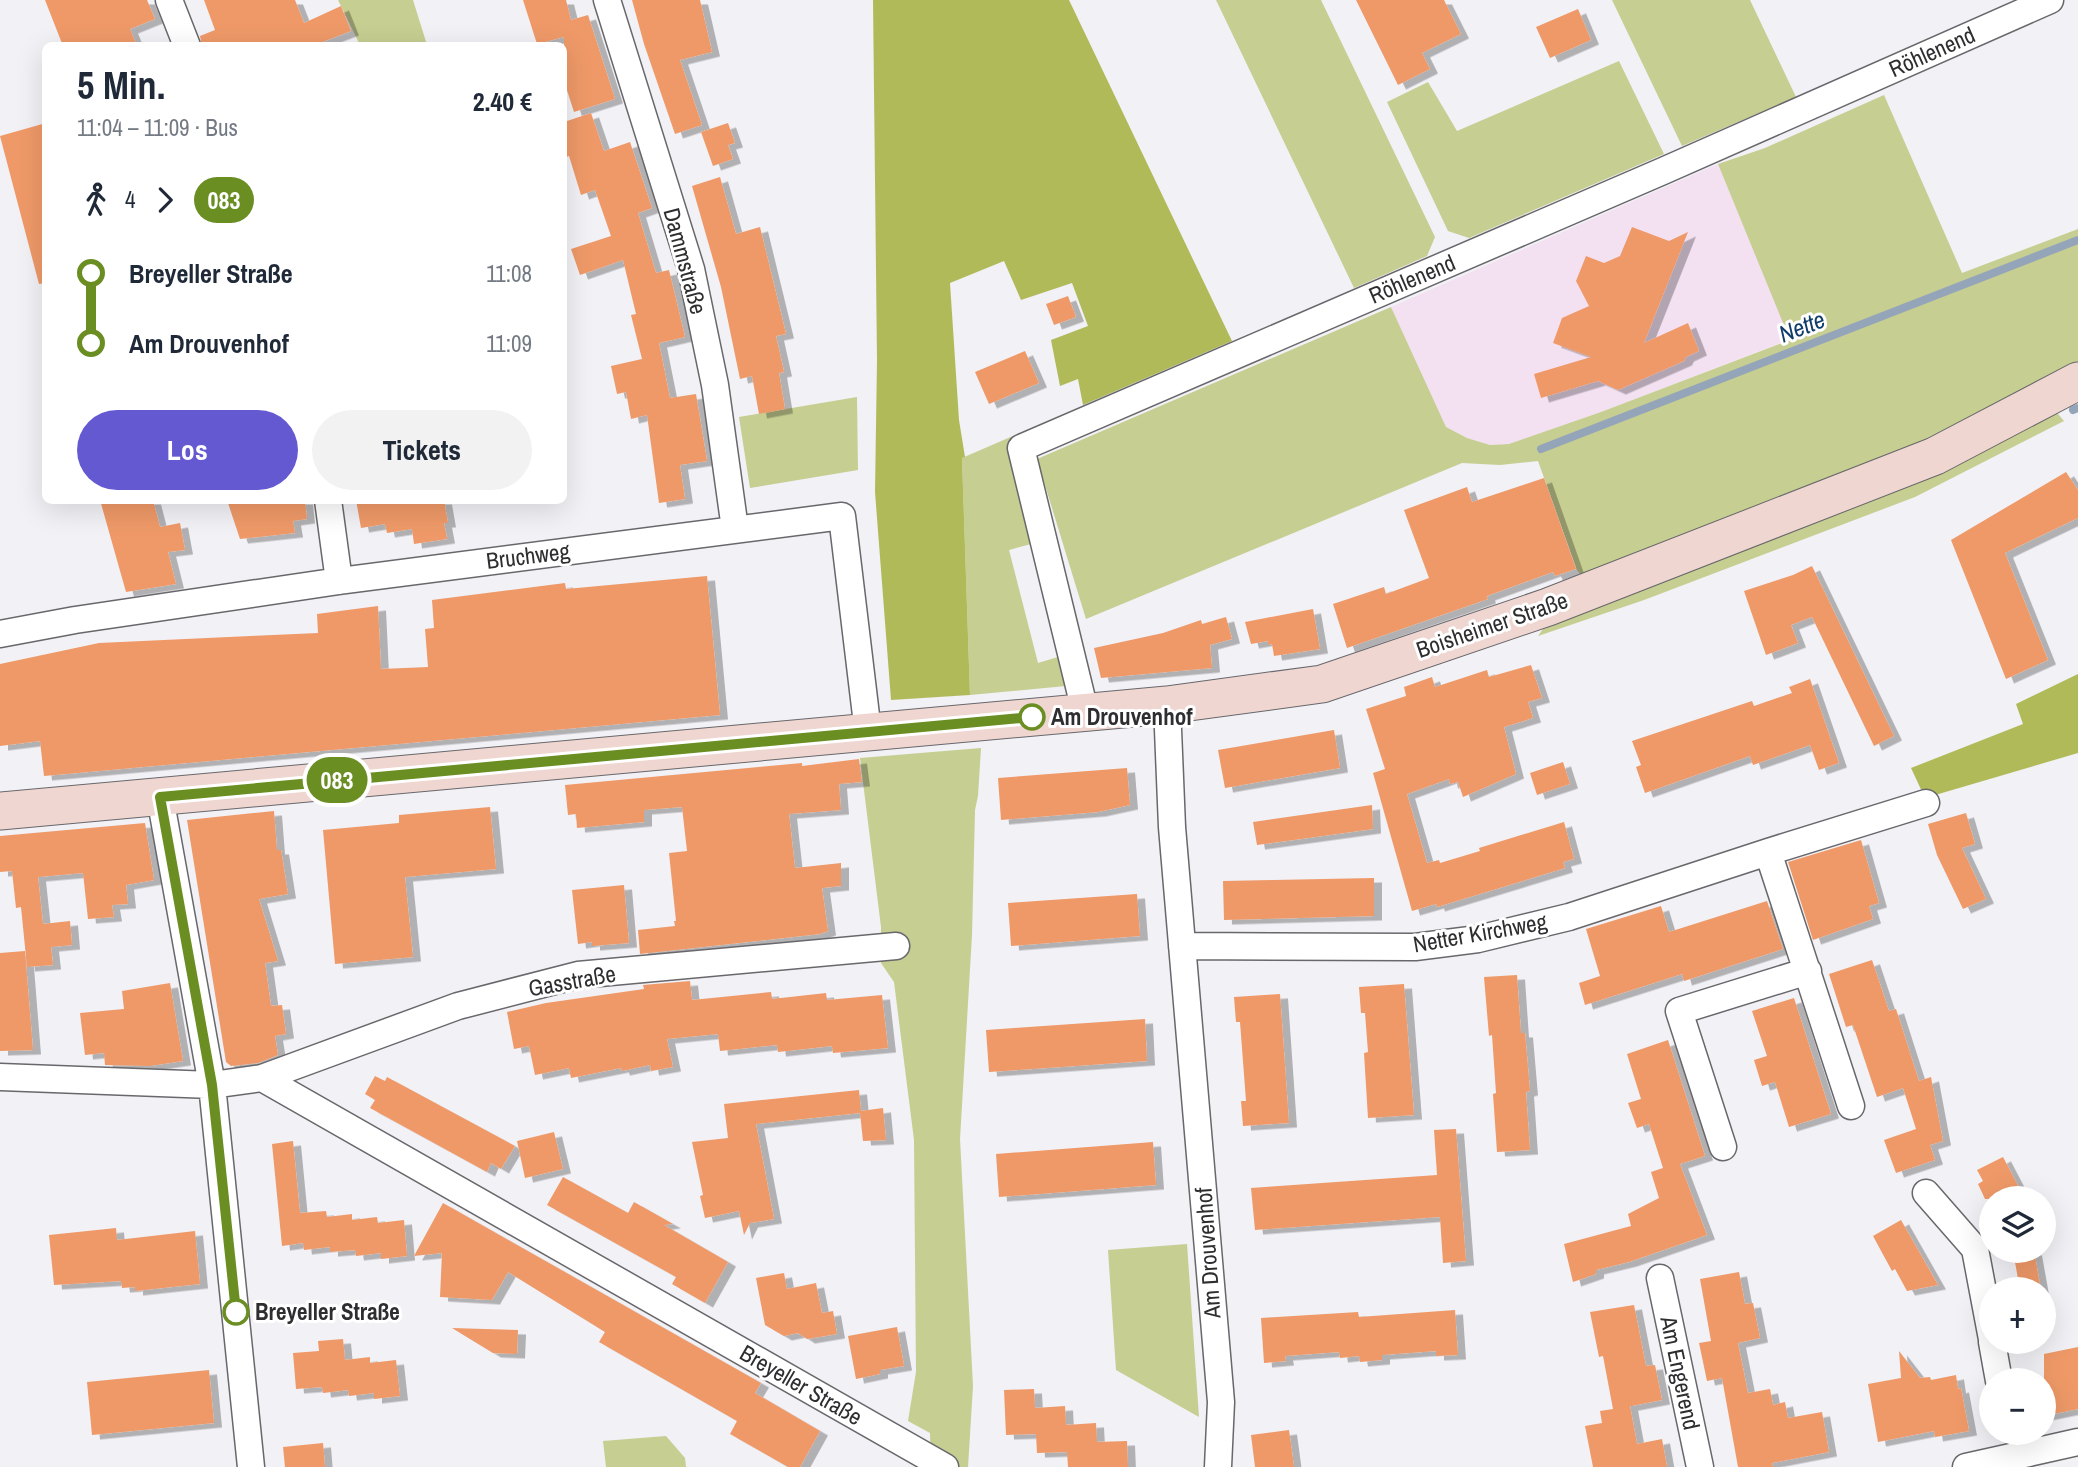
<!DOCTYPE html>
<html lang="de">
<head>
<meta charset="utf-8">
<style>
	body { margin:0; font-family:"Archivo Narrow",sans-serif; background:#f2f2f3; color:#1f2937; height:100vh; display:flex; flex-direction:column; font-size:26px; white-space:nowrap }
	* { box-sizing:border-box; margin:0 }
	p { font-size:23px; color:#747a83 }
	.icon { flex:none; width:38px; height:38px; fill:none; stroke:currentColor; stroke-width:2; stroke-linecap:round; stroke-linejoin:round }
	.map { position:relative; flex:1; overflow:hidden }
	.drawer { position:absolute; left:42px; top:42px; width:525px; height:462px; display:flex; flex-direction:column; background:#fff; border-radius:10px; box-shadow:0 7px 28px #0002 }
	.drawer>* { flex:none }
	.badge { padding:0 14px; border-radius:23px; font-size:24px; line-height:46px }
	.controls { position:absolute; left:1979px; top:1186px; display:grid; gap:14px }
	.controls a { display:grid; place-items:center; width:77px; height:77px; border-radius:50%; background:#fff; box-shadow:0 7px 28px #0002; font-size:35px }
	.map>.badge { position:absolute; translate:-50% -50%; box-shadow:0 0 0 4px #fff }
	.legs { display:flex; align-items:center; gap:10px; height:77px; padding:0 35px; font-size:23px }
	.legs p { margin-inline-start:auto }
	.head { display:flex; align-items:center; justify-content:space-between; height:119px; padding:0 35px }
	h1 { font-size:38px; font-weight:700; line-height:52px }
	.cta { display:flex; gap:14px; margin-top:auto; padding:14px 35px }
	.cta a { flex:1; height:80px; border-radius:42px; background:#6559d2; color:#fff; font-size:28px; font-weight:700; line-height:80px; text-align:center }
	.cta a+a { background:#f2f2f3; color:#1f2937 }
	ul { padding:0 35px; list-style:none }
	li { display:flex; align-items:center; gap:24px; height:70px; font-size:26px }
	li i { display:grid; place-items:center; width:10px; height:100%; margin:0 9px; background:currentColor }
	li i::after { content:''; width:18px; height:18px; margin:-9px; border:5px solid; border-radius:50%; background:#fff }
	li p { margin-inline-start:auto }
	li:first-child i { background:linear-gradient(#0000 50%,currentColor 0) }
	li:last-child i { background:linear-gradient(currentColor 50%,#0000 0) }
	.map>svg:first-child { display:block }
	.education { fill:#f3e1f2 }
	.green { fill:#c6ce91 }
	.forest { fill:#b1ba59 }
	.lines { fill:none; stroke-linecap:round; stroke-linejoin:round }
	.stream { stroke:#94a5ba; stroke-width:8 }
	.building { fill:#ef9968; filter:url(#shadow) }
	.street-casing { stroke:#68676b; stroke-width:29 }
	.secondary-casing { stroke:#68676b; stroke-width:39 }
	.street { stroke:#fff; stroke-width:26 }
	.secondary { stroke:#efd6d0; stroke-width:37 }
	.line-1-casing { stroke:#fff; stroke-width:16 }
	.line-1 { stroke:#6b8e23; stroke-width:10 }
	.stop-1-dot { fill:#fff; stroke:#6b8e23; stroke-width:3.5 }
	.labels { text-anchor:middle; stroke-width:6; stroke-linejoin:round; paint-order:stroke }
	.street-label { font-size:23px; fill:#2e2e30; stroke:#fff }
	.stop-label { font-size:23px; font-weight:bold; fill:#2e2e30; stroke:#fff; text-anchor:start }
	.water-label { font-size:24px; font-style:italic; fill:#0f3c68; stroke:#fff }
</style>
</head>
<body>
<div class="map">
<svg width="2078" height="1467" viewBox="0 0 2078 1467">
	<defs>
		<filter id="shadow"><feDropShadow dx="8" dy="4.5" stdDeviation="0" flood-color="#0004"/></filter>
	</defs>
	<rect width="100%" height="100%" fill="#f1f1f6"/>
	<!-- education -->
	<path class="education" d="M 1718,164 L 1791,339 L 1601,412 L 1509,444 L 1490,445 L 1467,438 L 1446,427 L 1391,307 Z"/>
	<!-- green -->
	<path class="green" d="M 338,0 L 413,0 L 427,45 L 360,45 Z
		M 1216,0 L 1321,0 L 1435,237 L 1427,256 L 1354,288 Z
		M 1612,0 L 1750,0 L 1796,97 L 1682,146 Z
		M 1619,61 L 1664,154 L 1469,238 L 1448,231 L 1387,102 L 1428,82 L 1457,131 Z
		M 1884,95 L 1962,273 L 2078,229 L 2078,369 L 1977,423 L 1585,580 L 1577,570 L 1538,461 L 1500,465 L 1462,463 L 1086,619 L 1037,459 L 1391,307 L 1446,427 L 1467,438 L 1490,445 L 1509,444 L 1601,412 L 1790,340 L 1718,164 L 1765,148 Z
		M 857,397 L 858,470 L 750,488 L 739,417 Z
		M 2053,408 L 2064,421 L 1915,497 L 1644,600 L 1538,636 L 1548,622 Z
		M 1020,433 L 1009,449 L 1012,469 L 1031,544 L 1009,550 L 1038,663 L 1058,657 L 1066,686 L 970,695 L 962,458 Z
		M 981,748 L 978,796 L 975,810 L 972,935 L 960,1139 L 973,1386 L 968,1467 L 931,1467 L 930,1433 L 908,1421 L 916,1372 L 914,1140 L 894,982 L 881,963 L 881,927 L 860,758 Z
		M 1187,1244 L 1199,1417 L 1116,1370 L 1108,1250 Z
		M 666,1436 L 685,1458 L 686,1467 L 606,1467 L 603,1441 Z"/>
	<!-- forest -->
	<path class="forest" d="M 873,0 L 1069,0 L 1232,341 L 1083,405 L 1078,379 L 1060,386 L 1051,340 L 1088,326 L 1072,283 L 1021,300 L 1004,261 L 950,283 L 959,420 L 965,457 L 962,458 L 970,695 L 891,700 L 875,492 L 877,360 Z
		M 2078,674 L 2078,753 L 1925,798 L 1911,768 L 2023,724 L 2016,704 Z"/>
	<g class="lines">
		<!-- stream -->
		<path class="stream" d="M 2073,410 L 2078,408
			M 1541,449 L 2078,240"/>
	</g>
	<!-- building -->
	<path class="building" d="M 45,0 L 147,0 L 155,19 L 130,29 L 137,46 L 63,46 Z
		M 204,0 L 295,0 L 304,23 L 341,6 L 351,31 L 312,46 L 202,46 L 200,36 L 215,30 Z
		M 523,0 L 566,0 L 571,20 L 588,15 L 615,99 L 574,112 L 564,81 L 564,37 L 537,44 Z
		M 632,0 L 700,0 L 712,52 L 680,60 L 702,125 L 675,134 L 644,44 Z
		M 1356,0 L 1444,0 L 1461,34 L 1422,53 L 1430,69 L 1398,85 Z
		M 1578,9 L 1591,40 L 1550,58 L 1536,27 Z
		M 591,113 L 604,151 L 630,142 L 652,208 L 638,213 L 656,273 L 669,270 L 685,337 L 659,343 L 670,398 L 696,394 L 707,461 L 680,465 L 685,499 L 659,503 L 647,415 L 631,419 L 626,392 L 617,394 L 611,366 L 642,359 L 631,315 L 636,314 L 623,260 L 580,275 L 571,249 L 611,236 L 595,190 L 581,195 L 569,156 L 564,158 L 564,122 Z
		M 46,123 L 46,283 L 39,284 L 0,136 Z
		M 728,123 L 735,143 L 728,145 L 733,159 L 713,166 L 701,132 Z
		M 720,177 L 736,234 L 760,227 L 786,334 L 776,336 L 784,372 L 779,373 L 785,409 L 759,414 L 752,376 L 740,379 L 721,287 L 692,186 Z
		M 1632,227 L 1669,241 L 1688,232 L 1644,343 L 1688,323 L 1699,351 L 1686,357 L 1684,361 L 1618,390 L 1598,381 L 1541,398 L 1534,374 L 1591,357 L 1553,343 L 1562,318 L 1589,306 L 1576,281 L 1586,256 L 1604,263 L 1620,256 Z
		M 1068,296 L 1076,317 L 1054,325 L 1046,304 Z
		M 1025,351 L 1039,383 L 989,404 L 975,372 Z
		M 2066,472 L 2078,490 L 2078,518 L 2005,553 L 2048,660 L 2006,679 L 1951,540 Z
		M 1544,478 L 1576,569 L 1555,576 L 1553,572 L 1487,596 L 1488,599 L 1347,648 L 1333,604 L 1384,587 L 1386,594 L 1429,578 L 1404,510 L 1467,487 L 1472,502 Z
		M 100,500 L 153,500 L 160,527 L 180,523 L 185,550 L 168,552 L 176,584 L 126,592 Z
		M 227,500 L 305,500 L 307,519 L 293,521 L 295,533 L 240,539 Z
		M 356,500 L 444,500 L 448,523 L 444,523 L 447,539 L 414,544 L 412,529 L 387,533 L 385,524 L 361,528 Z
		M 1812,566 L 1894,736 L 1874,746 L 1812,617 L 1791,625 L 1798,643 L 1766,655 L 1744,591 L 1793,575 Z
		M 707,576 L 720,715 L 44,776 L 40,741 L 0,746 L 0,664 L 99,643 L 318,633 L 317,614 L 378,606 L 381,669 L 428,667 L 425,629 L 434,628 L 432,600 L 565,583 L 566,589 Z
		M 1313,609 L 1320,649 L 1274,656 L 1272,644 L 1268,645 L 1268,641 L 1251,644 L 1245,622 Z
		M 1226,617 L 1232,639 L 1210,645 L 1212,668 L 1101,678 L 1094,648 L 1163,633 L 1201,620 L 1202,624 Z
		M 1531,665 L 1542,698 L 1528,702 L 1533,718 L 1504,727 L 1516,774 L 1463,797 L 1458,782 L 1450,784 L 1449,779 L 1407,794 L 1427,863 L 1439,860 L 1440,863 L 1480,851 L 1479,848 L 1564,822 L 1574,859 L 1563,862 L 1565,868 L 1437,907 L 1436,904 L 1412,911 L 1373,773 L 1385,769 L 1366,709 L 1406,696 L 1404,687 L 1432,677 L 1435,687 L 1487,670 L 1489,677 Z
		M 1810,679 L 1839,763 L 1819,770 L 1810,745 L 1753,765 L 1750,756 L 1645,793 L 1636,767 L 1641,765 L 1632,741 L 1752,701 L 1754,706 L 1792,693 L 1789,687 Z
		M 1334,730 L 1340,768 L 1225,788 L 1218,750 Z
		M 859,759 L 862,782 L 839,784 L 841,810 L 789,814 L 795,868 L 841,863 L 841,886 L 822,888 L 828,931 L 820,934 L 640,954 L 638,930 L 675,926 L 674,921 L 676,921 L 669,853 L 687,851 L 682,807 L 644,810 L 644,822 L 577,828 L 576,814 L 568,815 L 565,785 L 802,763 L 802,766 Z
		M 1563,762 L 1570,784 L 1537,795 L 1530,773 Z
		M 1127,768 L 1130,805 L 1098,812 L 1001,820 L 998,778 Z
		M 1372,805 L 1373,829 L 1257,845 L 1253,822 Z
		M 490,807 L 496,869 L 405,877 L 413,957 L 335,964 L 323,830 L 399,823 L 399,815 Z
		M 274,811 L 277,850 L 281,850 L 288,894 L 259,899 L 278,961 L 265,963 L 271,1006 L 282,1005 L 286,1034 L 275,1036 L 278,1055 L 258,1063 L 231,1066 L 226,1062 L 187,820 Z
		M 1966,813 L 1975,844 L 1962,848 L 1986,899 L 1963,909 L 1937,855 L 1928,824 Z
		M 145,823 L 154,880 L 126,885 L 128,904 L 112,905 L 114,917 L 88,919 L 83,873 L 38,877 L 43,924 L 70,921 L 72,945 L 51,947 L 53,965 L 27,967 L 21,907 L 16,908 L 12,871 L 0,872 L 0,836 Z
		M 1861,840 L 1879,903 L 1869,906 L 1873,919 L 1813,940 L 1788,862 Z
		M 1374,878 L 1374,916 L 1224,920 L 1223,881 Z
		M 624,885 L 629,943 L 592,946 L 592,942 L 578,944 L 572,890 Z
		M 1137,894 L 1140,936 L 1011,946 L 1008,903 Z
		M 1767,901 L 1783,949 L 1684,981 L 1682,974 L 1585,1005 L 1579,983 L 1600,976 L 1586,929 L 1661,906 L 1669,932 Z
		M 25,951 L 33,1050 L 0,1051 L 0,953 Z
		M 1872,960 L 1889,1011 L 1896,1009 L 1919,1081 L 1931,1077 L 1943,1141 L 1930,1145 L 1935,1160 L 1896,1173 L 1884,1140 L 1916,1129 L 1903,1088 L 1877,1097 L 1853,1025 L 1846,1027 L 1829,974 Z
		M 1517,975 L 1521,1033 L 1525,1033 L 1530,1091 L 1526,1092 L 1530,1150 L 1497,1152 L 1493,1094 L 1496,1093 L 1492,1035 L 1489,1036 L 1484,977 Z
		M 690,981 L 692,1000 L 771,992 L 772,999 L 826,993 L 827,1000 L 882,995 L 888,1048 L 833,1053 L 832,1046 L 778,1052 L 777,1045 L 720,1051 L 718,1034 L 667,1039 L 673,1067 L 651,1071 L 650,1065 L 622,1071 L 621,1068 L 571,1078 L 569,1068 L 535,1075 L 529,1046 L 514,1049 L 507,1012 L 546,1003 L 644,989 L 643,985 Z
		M 170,983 L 183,1061 L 150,1066 L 105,1065 L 104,1053 L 85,1055 L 80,1013 L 124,1009 L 122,991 Z
		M 1404,984 L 1414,1115 L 1368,1118 L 1364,1053 L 1368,1052 L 1365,1013 L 1361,1013 L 1359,987 Z
		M 1280,994 L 1289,1123 L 1243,1126 L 1241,1101 L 1246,1101 L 1240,1022 L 1236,1022 L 1234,997 Z
		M 1794,998 L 1831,1114 L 1789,1127 L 1775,1082 L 1762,1086 L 1754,1060 L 1767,1056 L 1752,1011 Z
		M 1145,1019 L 1147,1061 L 989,1072 L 986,1030 Z
		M 1668,1040 L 1705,1156 L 1680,1164 L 1707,1235 L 1629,1262 L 1596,1270 L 1596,1274 L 1573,1282 L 1564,1244 L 1631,1226 L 1628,1214 L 1659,1198 L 1651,1172 L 1663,1168 L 1649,1124 L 1637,1128 L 1628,1103 L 1641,1099 L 1627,1054 Z
		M 375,1076 L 385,1081 L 387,1077 L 515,1146 L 501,1169 L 491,1163 L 487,1172 L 370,1108 L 375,1100 L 365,1094 Z
		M 859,1090 L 861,1111 L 883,1108 L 886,1140 L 863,1141 L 860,1113 L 756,1124 L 774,1219 L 750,1223 L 744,1235 L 739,1211 L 705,1218 L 700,1196 L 703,1195 L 692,1142 L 728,1138 L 724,1104 Z
		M 1456,1129 L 1466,1261 L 1443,1263 L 1440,1217 L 1255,1230 L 1251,1188 L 1437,1175 L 1434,1130 Z
		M 554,1132 L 563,1169 L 525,1178 L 517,1141 Z
		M 293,1141 L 300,1213 L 326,1211 L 327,1217 L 352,1214 L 352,1220 L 377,1217 L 378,1223 L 404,1220 L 407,1256 L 381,1259 L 381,1253 L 356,1256 L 355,1250 L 330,1252 L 330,1247 L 304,1250 L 303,1243 L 282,1246 L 272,1144 Z
		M 1153,1142 L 1156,1185 L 999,1197 L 996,1154 Z
		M 2003,1157 L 2025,1199 L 1985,1199 L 1978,1184 L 1983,1181 L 1977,1170 Z
		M 563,1177 L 628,1213 L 634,1202 L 673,1224 L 664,1225 L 728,1262 L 705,1303 L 672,1284 L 676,1277 L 547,1205 Z
		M 443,1203 L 761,1383 L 755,1393 L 820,1431 L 800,1467 L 788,1467 L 730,1434 L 737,1421 L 599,1342 L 605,1332 L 508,1272 L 492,1300 L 440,1297 L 442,1253 L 414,1256 Z
		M 1901,1220 L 1938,1285 L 1907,1291 L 1895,1269 L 1892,1271 L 1873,1236 Z
		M 116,1228 L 117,1240 L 195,1231 L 200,1284 L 135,1291 L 135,1287 L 122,1288 L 121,1281 L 54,1285 L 49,1235 Z
		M 2013,1251 L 2034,1251 L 2041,1290 L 2020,1290 Z
		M 1739,1272 L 1745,1304 L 1753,1303 L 1760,1338 L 1738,1343 L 1748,1393 L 1770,1389 L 1773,1405 L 1785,1402 L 1788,1418 L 1822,1412 L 1829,1452 L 1772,1463 L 1773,1467 L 1738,1467 L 1722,1378 L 1707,1381 L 1699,1343 L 1711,1341 L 1700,1279 Z
		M 784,1273 L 787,1289 L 816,1283 L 822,1313 L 833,1311 L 837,1334 L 807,1339 L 798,1333 L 784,1336 L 765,1325 L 756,1278 Z
		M 1634,1305 L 1646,1366 L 1655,1365 L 1662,1400 L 1621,1408 L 1630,1406 L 1637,1444 L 1662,1439 L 1667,1467 L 1593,1467 L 1585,1426 L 1602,1423 L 1600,1411 L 1613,1409 L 1603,1356 L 1599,1357 L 1590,1312 Z
		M 1455,1310 L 1458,1355 L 1436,1356 L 1436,1351 L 1382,1355 L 1382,1360 L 1360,1362 L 1359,1356 L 1340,1358 L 1339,1352 L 1285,1356 L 1286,1361 L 1264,1363 L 1261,1318 L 1358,1312 L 1359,1317 Z
		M 897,1327 L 904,1366 L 880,1370 L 880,1374 L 856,1379 L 848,1336 Z
		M 452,1328 L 518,1330 L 517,1354 L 493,1353 Z
		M 343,1339 L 345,1360 L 370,1357 L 370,1363 L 396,1360 L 400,1396 L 374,1399 L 374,1393 L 349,1396 L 348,1390 L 323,1393 L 322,1387 L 296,1389 L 293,1353 L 319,1351 L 318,1341 Z
		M 2078,1347 L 2078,1409 L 2044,1416 L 2044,1354 Z
		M 1899,1351 L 1920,1378 L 1930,1377 L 1931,1380 L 1956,1375 L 1958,1389 L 1961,1388 L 1969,1431 L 1935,1437 L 1934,1431 L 1878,1442 L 1868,1384 L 1901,1378 Z
		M 209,1370 L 214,1423 L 92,1435 L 87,1382 Z
		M 1034,1389 L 1035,1408 L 1065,1406 L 1066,1425 L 1096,1423 L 1097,1442 L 1127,1441 L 1128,1467 L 1068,1467 L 1067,1452 L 1037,1453 L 1036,1434 L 1006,1435 L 1004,1390 Z
		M 1289,1430 L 1294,1467 L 1255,1467 L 1251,1435 Z
		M 323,1443 L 325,1467 L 285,1467 L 283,1447 Z"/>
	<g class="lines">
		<!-- street casing -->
		<g class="street-casing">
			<path id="street" d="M 169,0 L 187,46
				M 607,0 L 691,269 L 715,385 L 735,529
				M 328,500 L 339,581
				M 0,634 L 75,620 L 339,581 L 842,516 L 868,732
				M 1167,705 L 1172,827 L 1221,1402 L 1218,1467
				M 1085,711 L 1021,448 L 1663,171 L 2050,0
				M 160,797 L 212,1085 L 251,1467
				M 1768,852 L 1851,1106
				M 1182,946 L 1415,947 L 1478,939 L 1569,917 L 1768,852 L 1926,803
				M 0,1077 L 212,1085 L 262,1078 L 945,1467
				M 262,1078 L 458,1006 L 578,975 L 896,946
				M 1723,1147 L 1679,1011 L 1808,971
				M 1926,1193 L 1975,1249 L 1992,1339
				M 1660,1278 L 1700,1467
				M 1992,1342 L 1999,1381
				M 1966,1467 L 2078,1442"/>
		</g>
		<!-- secondary casing -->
		<g class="secondary-casing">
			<path id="secondary" d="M 0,811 L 1167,705 L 1322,684 L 1548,607 L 1935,456 L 2078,381"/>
		</g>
		<!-- street -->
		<use href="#street" class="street"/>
		<!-- secondary -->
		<use href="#secondary" class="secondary"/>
	</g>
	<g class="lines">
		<!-- line-1 casing -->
		<g class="line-1-casing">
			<path id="line-1" d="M 236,1312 L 212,1085 L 160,797 L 1032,717"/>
		</g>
		<!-- line-1 -->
		<use href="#line-1" class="line-1"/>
	</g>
	<!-- markers -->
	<g class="stop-1-dot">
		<circle cx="1032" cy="717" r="12"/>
		<circle cx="236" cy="1312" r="12"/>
	</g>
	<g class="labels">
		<!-- street labels -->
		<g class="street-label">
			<text transform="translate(1932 52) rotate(-24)" y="8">Röhlenend</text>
			<text transform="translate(685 261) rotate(75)" y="8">Dammstraße</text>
			<text transform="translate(1412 279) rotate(-23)" y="8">Röhlenend</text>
			<text transform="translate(528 556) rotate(-7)" y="8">Bruchweg</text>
			<text transform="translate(1492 625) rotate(-19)" y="8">Boisheimer Straße</text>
			<text transform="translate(1480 933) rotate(-10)" y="8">Netter Kirchweg</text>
			<text transform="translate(572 981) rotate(-10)" y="8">Gasstraße</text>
			<text transform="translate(1208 1253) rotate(-94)" y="8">Am Drouvenhof</text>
			<text transform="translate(1680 1373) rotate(78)" y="8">Am Engerend</text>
			<text transform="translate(801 1385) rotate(30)" y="8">Breyeller Straße</text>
		</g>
		<!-- stop labels -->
		<g class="stop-label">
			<text x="1051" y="725">Am Drouvenhof</text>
			<text x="255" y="1320">Breyeller Straße</text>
		</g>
		<!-- water labels -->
		<g class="water-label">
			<text transform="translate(1802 327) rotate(-21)" y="8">Nette</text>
		</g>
	</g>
</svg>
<div class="controls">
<a><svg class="icon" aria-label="layers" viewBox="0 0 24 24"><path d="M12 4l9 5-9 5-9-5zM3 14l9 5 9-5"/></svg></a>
<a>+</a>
<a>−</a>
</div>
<b class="badge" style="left:337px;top:780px;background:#6b8e23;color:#fff">083</b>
<section class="drawer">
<div class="head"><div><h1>5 Min.</h1><p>11:04 – 11:09 · Bus</p></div><b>2.40 €</b></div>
<div class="legs"><svg class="icon" aria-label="walk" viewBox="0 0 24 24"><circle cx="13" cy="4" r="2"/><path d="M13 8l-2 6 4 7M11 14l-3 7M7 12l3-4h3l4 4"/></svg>4<svg class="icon" aria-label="forward" viewBox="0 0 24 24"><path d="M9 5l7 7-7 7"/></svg><b class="badge" style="background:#6b8e23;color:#fff">083</b></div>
<ul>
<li><i style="color:#6b8e23"></i><b>Breyeller Straße</b><p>11:08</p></li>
<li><i style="color:#6b8e23"></i><b>Am Drouvenhof</b><p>11:09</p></li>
</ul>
<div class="cta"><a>Los</a><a>Tickets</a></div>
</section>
</div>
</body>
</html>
